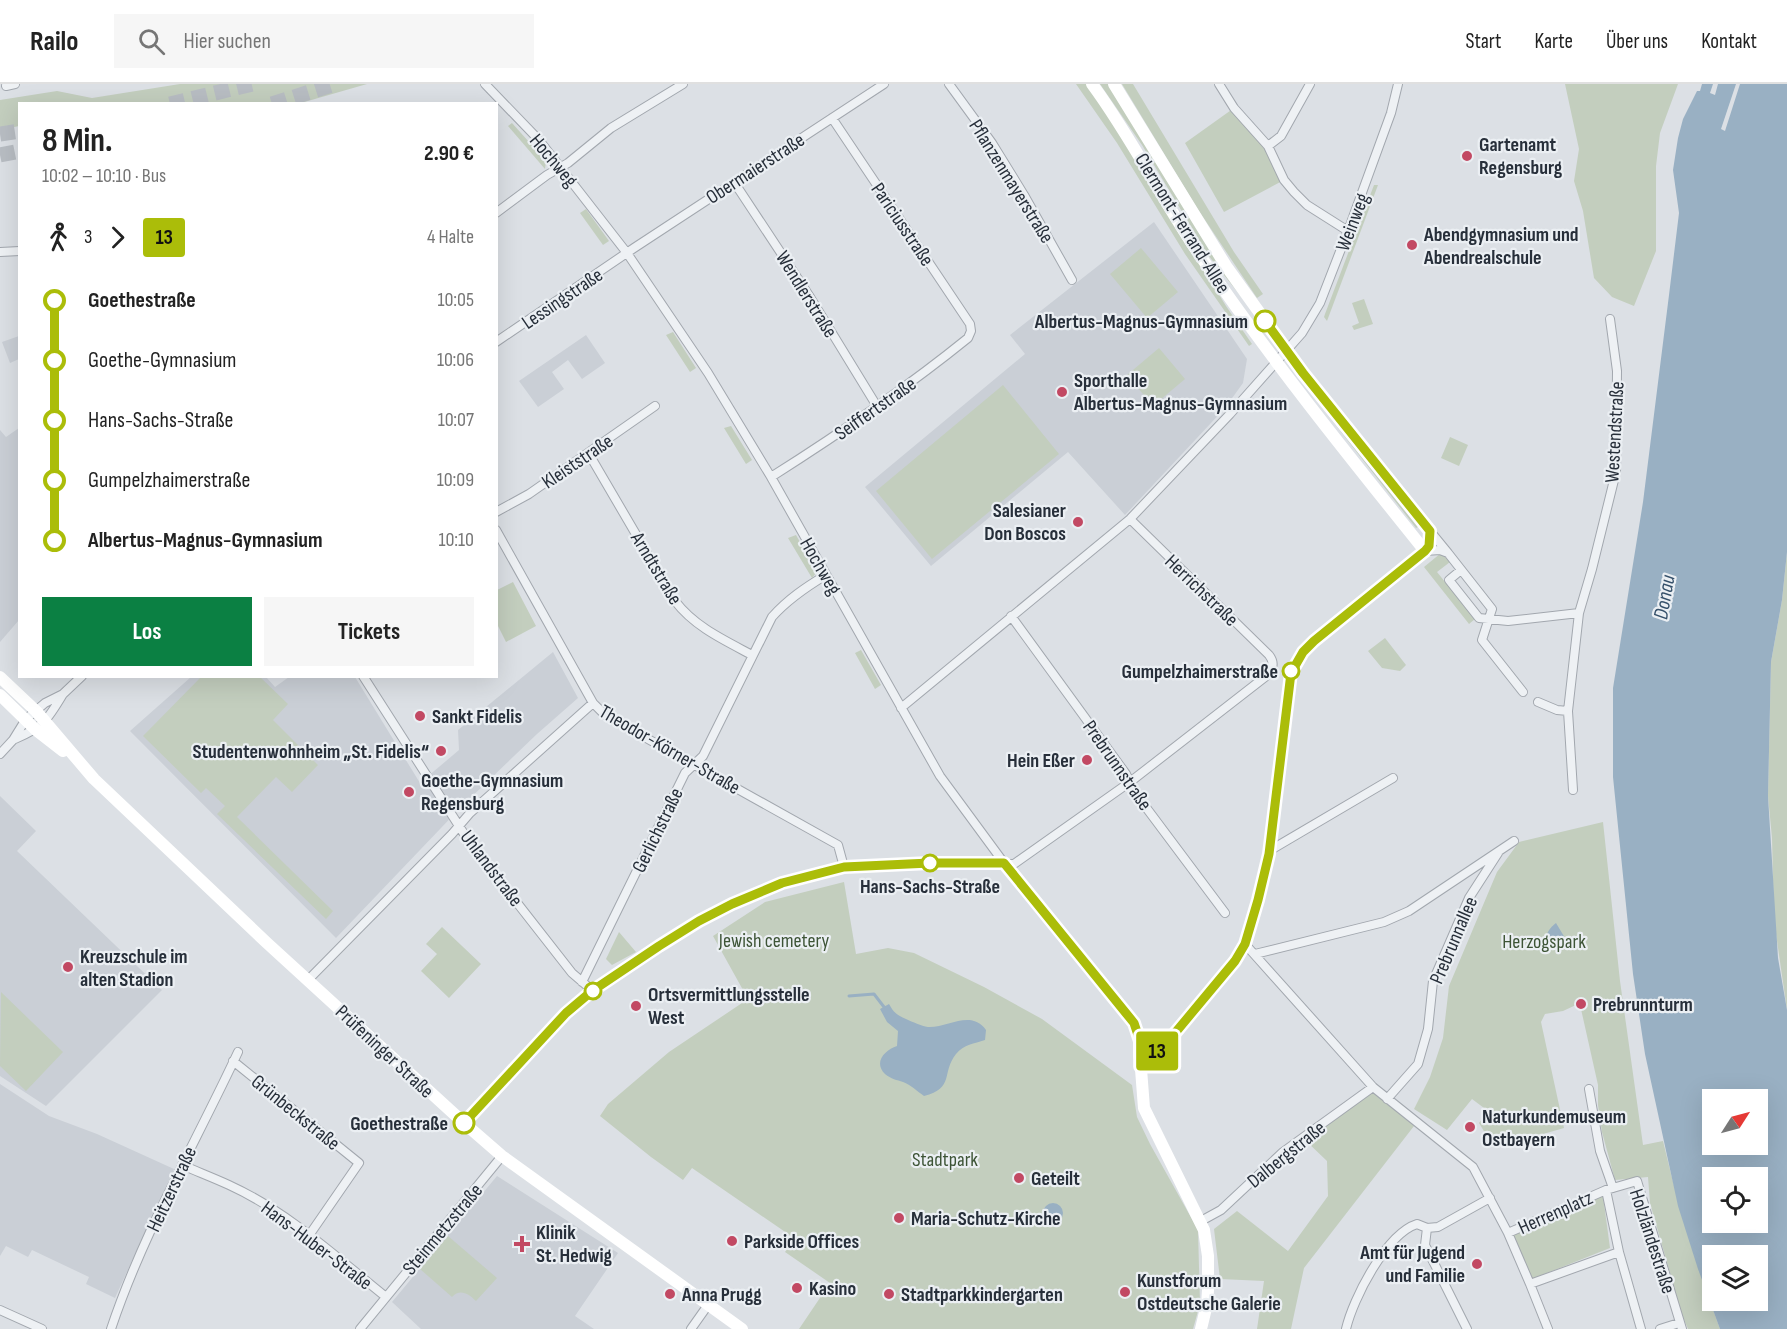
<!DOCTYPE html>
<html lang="de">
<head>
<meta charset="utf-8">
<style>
	body { margin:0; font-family:"Sofia Sans Condensed",sans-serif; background:#f6f6f6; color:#222; height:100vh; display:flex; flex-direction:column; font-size:22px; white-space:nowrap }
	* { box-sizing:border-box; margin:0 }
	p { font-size:20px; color:#767676 }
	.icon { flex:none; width:33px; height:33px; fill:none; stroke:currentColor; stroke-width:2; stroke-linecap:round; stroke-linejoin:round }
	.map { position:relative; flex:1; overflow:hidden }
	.sheet { position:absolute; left:18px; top:18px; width:480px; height:576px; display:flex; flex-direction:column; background:#fff; border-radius:0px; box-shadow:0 6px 24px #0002 }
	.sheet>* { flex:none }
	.badge { padding:0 12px; border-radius:4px; font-size:21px; line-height:39px }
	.needle { width:39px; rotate:54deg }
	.fabs { position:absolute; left:1702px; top:1005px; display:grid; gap:12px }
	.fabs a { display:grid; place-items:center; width:66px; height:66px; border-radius:0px; background:#fff; box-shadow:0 6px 24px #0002; font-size:30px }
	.map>.badge { position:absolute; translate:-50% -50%; box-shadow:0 0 0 3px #fff }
	.legs { display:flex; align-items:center; gap:9px; height:66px; padding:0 24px; font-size:20px }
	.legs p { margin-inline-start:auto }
	.headline { display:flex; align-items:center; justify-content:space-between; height:102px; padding:0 24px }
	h1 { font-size:33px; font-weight:700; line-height:45px }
	.button { display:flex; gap:12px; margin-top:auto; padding:12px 24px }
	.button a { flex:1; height:69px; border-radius:0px; background:#0b8043; color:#fff; font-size:24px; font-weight:700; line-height:69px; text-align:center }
	.button a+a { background:#f6f6f6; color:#222 }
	ul { padding:0 24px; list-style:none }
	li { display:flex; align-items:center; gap:21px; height:60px; font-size:22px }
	li i { display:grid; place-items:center; width:9px; height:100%; margin:0 8px; background:currentColor }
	li i::after { content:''; width:15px; height:15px; margin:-8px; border:4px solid; border-radius:50%; background:#fff }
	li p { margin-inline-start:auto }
	li:first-child i { background:linear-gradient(#0000 50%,currentColor 0) }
	li:last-child i { background:linear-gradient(currentColor 50%,#0000 0) }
	header { display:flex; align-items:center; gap:36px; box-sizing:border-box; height:84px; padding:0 30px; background:#fff; border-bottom:2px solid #e0e0e0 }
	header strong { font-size:28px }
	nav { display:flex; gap:33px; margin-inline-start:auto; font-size:21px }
	.search { width:420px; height:54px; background:#f6f6f6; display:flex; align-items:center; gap:15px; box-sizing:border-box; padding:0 21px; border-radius:0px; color:#767676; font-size:22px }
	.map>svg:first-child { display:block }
	.built { fill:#cacfd6 }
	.green { fill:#c3cebe }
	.water { fill:#99b0c3; fill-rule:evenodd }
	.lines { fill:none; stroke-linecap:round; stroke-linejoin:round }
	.stream { stroke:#99b0c3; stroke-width:3 }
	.highway-tunnel { stroke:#b8bdc3; stroke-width:15; stroke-dasharray:15 8; stroke-linecap:butt }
	.street-casing { stroke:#a2a7ae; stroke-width:10 }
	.street { stroke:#eef1f4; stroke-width:8 }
	.secondary { stroke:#fff; stroke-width:12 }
	.line-1-casing { stroke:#fff; stroke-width:14 }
	.line-1 { stroke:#abbd09; stroke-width:9 }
	.poi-dot { fill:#c24963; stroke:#ebeff3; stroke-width:2 }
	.stop-1-dot { fill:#fff; stroke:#abbd09; stroke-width:3 }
	.labels { text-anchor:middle; stroke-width:4.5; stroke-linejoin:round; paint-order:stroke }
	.poi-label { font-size:20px; font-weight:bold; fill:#272f3a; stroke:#ebeff3; text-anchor:start }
	.street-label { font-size:20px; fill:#272f3a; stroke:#ebeff3 }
	.stop-label { font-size:20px; font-weight:bold; fill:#272f3a; stroke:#ebeff3; text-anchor:end }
	.park-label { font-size:20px; fill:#3d5436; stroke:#ebeff3 }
	.water-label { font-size:21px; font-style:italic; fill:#35506a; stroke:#ebeff3 }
</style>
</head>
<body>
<header>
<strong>Railo</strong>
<div class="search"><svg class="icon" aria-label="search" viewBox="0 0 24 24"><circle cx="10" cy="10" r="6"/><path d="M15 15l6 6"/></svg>Hier suchen</div>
<nav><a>Start</a><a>Karte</a><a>Über uns</a><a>Kontakt</a></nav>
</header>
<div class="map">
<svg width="1787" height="1245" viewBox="0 0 1787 1245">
	<rect width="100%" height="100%" fill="#dce0e5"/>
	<!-- built -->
	<path class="built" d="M 1154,138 L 1247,275 L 1243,299 L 1225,324 L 1125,431 L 1068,368 L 931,482 L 865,403 L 1025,270 L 1010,251 Z
		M 586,251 L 605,279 L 582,295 L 568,276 L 552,288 L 564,305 L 538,323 L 519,297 Z
		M 19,252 L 19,275 L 10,279 L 2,258 Z
		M 19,344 L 19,536 L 0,558 L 0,346 L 6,353 Z
		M 553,568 L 578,614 L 537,650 L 462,722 L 336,854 L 130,647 L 191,593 L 266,593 L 275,603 L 289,593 L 355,593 L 420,699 L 459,666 L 458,646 Z
		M 0,712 L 36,747 L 17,767 L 162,906 L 46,1022 L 0,992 Z
		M 0,1000 L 49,1032 L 97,1050 L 174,1085 L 115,1214 L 86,1200 L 89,1193 L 32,1166 L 28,1173 L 6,1162 L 0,1172 Z
		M 497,1092 L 618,1169 L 575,1232 L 594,1245 L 421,1245 L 392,1218 Z"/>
	<!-- green -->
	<path class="green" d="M 180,0 L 367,0 L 301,19 L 20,20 L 19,42 L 0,46 L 0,16 L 57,7 L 92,14 Z
		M 1076,0 L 1087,0 L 1100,17 L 1226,222 L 1252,260 L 1249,262 L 1185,170 L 1117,59 Z
		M 1100,0 L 1109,0 L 1247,220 L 1208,171 L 1142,61 Z
		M 1122,0 L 1133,0 L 1234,168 L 1263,210 L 1257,214 L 1197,124 Z
		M 1565,0 L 1678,0 L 1660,49 L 1656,82 L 1656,167 L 1634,222 L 1612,213 L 1594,194 L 1583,127 L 1574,97 L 1579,65 Z
		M 1234,24 L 1268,62 L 1284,96 L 1224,128 L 1185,59 Z
		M 512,39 L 546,77 L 545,85 L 508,42 Z
		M 1374,101 L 1378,101 L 1327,237 L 1324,233 L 1325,230 Z
		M 586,125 L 609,157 L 603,161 L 580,129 Z
		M 1141,164 L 1178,208 L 1147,234 L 1110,190 Z
		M 1364,215 L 1373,240 L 1354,246 L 1352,242 L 1359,239 L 1352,219 Z
		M 673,248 L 696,284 L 690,288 L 666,251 Z
		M 1159,264 L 1185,295 L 1153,322 L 1127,291 Z
		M 1299,294 L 1330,333 L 1353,358 L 1420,442 L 1416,444 Z
		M 1003,301 L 1059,370 L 932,475 L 876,407 Z
		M 731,342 L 752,376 L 746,380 L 724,344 Z
		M 1450,353 L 1468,361 L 1459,382 L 1441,374 Z
		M 796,451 L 817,488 L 812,494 L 788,454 Z
		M 1787,468 L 1787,926 L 1774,836 L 1772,754 L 1768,712 L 1771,578 L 1782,516 Z
		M 1441,469 L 1450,478 L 1437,488 L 1475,535 L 1469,540 L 1424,483 Z
		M 513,498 L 536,542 L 506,558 L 497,540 L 497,506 Z
		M 1385,554 L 1406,581 L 1400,587 L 1382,584 L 1368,567 Z
		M 861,566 L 881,601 L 875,605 L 855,569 Z
		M 201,593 L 260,593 L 288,620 L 273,636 L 318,681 L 292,708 L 276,693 L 237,733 L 333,827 L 326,835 L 217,730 L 225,722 L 206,704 L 201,709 L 143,652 Z
		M 1603,738 L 1620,897 L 1643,1061 L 1663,1057 C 1678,1122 1697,1183 1720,1245 L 1688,1245 L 1682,1231 L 1650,1119 L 1648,1093 L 1615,1096 L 1602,1048 L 1598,1021 L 1598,1001 L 1581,925 L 1577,926 L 1576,921 L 1563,927 L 1545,930 L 1541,938 L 1564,1044 L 1494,1064 L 1479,1039 L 1488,1027 L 1472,1015 L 1447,1046 L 1414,1025 L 1430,993 L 1443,954 L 1449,902 L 1497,788 L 1519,758 Z
		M 844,798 L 856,870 L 888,864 L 914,869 L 984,903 L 1042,935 L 1132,1001 L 1137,1033 L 1150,1060 L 1198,1146 L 1200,1220 L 1193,1245 L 799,1245 L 830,1199 L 785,1168 L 794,1154 L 692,1084 L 683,1096 L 651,1073 L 600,1032 L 608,1020 L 669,968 L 748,915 L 713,852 L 765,818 Z
		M 442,843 L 481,880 L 449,914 L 421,887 L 437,870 L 426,860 Z
		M 619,848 L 636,868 L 612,881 L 606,875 Z
		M 1,908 L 63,968 L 26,1007 L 0,982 Z
		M 1373,1006 L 1414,1042 L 1304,1184 L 1291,1245 L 1257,1245 L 1264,1197 L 1220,1195 L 1214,1145 L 1237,1127 L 1288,1167 L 1328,1112 L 1327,1077 L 1305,1056 Z
		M 1603,1112 L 1610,1164 L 1532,1195 L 1513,1151 Z
		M 448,1152 L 497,1194 L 476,1217 C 469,1210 460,1204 452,1213 L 420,1185 Z"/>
	<!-- water -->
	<path class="water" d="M 1702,0 L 1713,0 L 1710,9 L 1715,11 L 1718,0 L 1736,0 L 1721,45 L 1725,47 L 1740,0 L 1787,0 L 1787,468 L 1782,516 L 1771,578 L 1768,712 L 1778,874 L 1787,926 L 1787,1245 L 1720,1245 L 1698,1185 L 1678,1122 L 1645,970 L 1633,890 L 1613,693 L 1613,604 L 1643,418 L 1669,211 L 1679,129 L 1673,86 L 1678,54 L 1683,35 L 1697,7 L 1700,7 ZM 1713,1016 L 1758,1016 L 1758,1060 L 1713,1060 ZM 1713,1094 L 1758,1094 L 1758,1138 L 1713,1138 ZM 1713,1172 L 1758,1172 L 1758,1216 L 1713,1216 Z
		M 1556,839 L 1565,854 C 1562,863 1557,865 1548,863 C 1543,854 1548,845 1556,839 Z
		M 889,920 C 894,929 897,931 906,935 C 913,938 921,942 928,943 C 948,944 971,925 986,946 L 985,956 C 974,960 964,960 956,970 C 941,989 955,1004 924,1012 C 917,1007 911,1001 903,998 C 897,996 891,995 885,990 C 873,978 885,966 897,962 L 898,947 L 887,938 L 880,925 Z
		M1043 1129a10 10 0 1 1 20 0a10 10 0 1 1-20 0Z"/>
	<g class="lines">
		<!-- stream -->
		<path class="stream" d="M 849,912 L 874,910 L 884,923"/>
		<!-- highway-tunnel -->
		<path class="highway-tunnel" d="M 170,20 L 252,0
			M 272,20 L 335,0
			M 0,50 L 20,47
			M 0,71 L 20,67"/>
		<!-- street casing -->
		<g class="street-casing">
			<path id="street" d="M 485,0 L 539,56 L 627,169 L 708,289 L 771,393 L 940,692 L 1004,779 L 1134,939 L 1140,957 L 1140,972
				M 949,0 L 992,59 L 1024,111 L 1072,196
				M 1219,0 L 1234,24 L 1268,62 L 1284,96 L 1294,108 L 1307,121 L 1348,147
				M 6,2 L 15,0
				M 1268,62 L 1281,52 L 1310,0
				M 734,98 L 810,213 L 878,324
				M 496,129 L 547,91 L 568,79 L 611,44 L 683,0
				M 0,168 L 20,167
				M 496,258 L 634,164 L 884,0
				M 589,370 L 675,517 C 695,543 724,556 752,571
				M 771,393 C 839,350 905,305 968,254 L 971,247 L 970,240 L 832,34
				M 496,428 L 529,410 L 655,322
				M 496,446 L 593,619 L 605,631 L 838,761 L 844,783
				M 1430,447 L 1448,469
				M 1425,467 L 1440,466 L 1448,469 L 1492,525 L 1482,556 L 1523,608
				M 1461,486 L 1449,496 L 1479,534 L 1508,537 L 1579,529
				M 1011,532 L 1126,690 L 1133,706 L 1225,829
				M 363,592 L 468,756 L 572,889 L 593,907
				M 1538,618 L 1557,626 L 1568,627
				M 901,624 L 1130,435 L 1230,330 L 1302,249 L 1320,219 L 1348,147 L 1391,29 L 1398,0
				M 15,655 C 43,643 47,637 63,610
				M 0,670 L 13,656 L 26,635 L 45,619 L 63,610 L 82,592
				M 1573,706 L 1568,627 L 1579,529 L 1592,485 L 1616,388 L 1617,287 L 1610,235
				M 1269,767 L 1393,694
				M 1245,860 L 1373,1003 L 1473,1083 L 1508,1149 L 1530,1200 L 1619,1168 L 1606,1106
				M 1255,870 L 1384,838 L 1409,827 L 1514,757
				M 308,896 L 452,750 L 470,729 L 593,619
				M 582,898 L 685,689 L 703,672 L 772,533 C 788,515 806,503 826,491
				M 233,977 L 359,1079 L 310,1150
				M 1589,1005 L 1600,1067 L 1613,1104
				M 1387,1015 L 1418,980 L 1428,945 L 1433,897 L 1469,814 L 1498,769
				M 464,1039 L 566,929 L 593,907 L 699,837 L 745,813 L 782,799 L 844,783 L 930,779 L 1014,780 L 1130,698 L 1265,593 C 1272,586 1276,580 1269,571 L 1130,435
				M 182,1081 C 198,1088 214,1094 229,1101 C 288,1128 336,1173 386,1213
				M 1201,1137 L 1221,1126 L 1283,1068 L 1373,1003
				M 1427,1144 L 1425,1161 L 1467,1245
				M 1427,1144 L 1438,1143 L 1490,1114
				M 1508,1149 L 1606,1106 L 1637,1097 L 1682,1245
				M 1619,1168 L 1641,1245
				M 1530,1200 L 1548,1245
				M 0,1226 L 42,1245
				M 111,1245 C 143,1149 195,1060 238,968
				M 360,1245 L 502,1072
				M 691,1245 L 708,1221
				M 1346,1245 C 1353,1215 1386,1150 1417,1140 L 1427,1144
				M 1660,1245 L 1679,1239"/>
		</g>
		<!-- street -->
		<use href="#street" class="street"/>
		<!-- secondary -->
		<path class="secondary" d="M 1092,0 C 1132,54 1161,114 1199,170 C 1269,273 1347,370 1425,467
			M 1114,0 L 1226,182 L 1303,289 L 1430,447 L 1429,462 L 1425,467 L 1314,557 L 1303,568 L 1291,589 L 1269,770 L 1258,816 L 1245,860 L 1235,877 L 1165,961 L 1153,971 L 1140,972 L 1144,1024 L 1204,1146 L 1208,1172 L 1208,1206 L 1207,1220 L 1201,1245
			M 0,593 L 36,627 L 94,695 L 267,859 L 464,1039 L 502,1072 L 742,1245
			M 0,611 L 36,646 L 63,667"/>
	</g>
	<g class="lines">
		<!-- line-1 casing -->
		<g class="line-1-casing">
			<path id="line-1" d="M 464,1039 L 566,929 L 592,907 L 659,862 L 699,837 L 732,820 L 782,799 L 844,783 L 930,779 L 1004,779 L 1134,939 L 1140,957 L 1140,972 L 1153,971 L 1165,961 L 1235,877 L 1245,860 L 1258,816 L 1269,770 L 1291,589 L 1303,568 L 1314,557 L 1425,467 L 1429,462 L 1430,447 L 1303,289 L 1265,237"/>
		</g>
		<!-- line-1 -->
		<use href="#line-1" class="line-1"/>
	</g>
	<!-- markers -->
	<g class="poi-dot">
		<circle cx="1467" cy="72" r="6"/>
		<circle cx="1412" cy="161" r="6"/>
		<circle cx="1062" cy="308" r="6"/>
		<circle cx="1078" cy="438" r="6"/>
		<circle cx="420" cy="632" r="6"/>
		<circle cx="441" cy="667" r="6"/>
		<circle cx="1087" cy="676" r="6"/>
		<circle cx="409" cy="708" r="6"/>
		<circle cx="68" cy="883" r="6"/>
		<circle cx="1581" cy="920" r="6"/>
		<circle cx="636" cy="922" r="6"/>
		<circle cx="1470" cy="1043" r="6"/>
		<circle cx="1019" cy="1094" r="6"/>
		<circle cx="899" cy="1134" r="6"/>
		<circle cx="732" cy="1157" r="6"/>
		<path d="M519 1151h6v6h6v6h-6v6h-6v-6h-6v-6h6z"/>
		<circle cx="1477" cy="1180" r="6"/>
		<circle cx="797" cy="1204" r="6"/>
		<circle cx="1125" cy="1208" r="6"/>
		<circle cx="670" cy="1210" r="6"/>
		<circle cx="889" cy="1210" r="6"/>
	</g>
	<g class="stop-1-dot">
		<circle cx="1265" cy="237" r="10"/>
		<circle cx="1291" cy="587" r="8"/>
		<circle cx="930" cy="779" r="8"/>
		<circle cx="593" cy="907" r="8"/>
		<circle cx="464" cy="1039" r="10"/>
	</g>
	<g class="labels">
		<!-- poi labels -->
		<g class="poi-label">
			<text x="1479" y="67">Gartenamt<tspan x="1479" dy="23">Regensburg</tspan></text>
			<text x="1424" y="157">Abendgymnasium und<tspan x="1424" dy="23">Abendrealschule</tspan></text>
			<text x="1074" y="303">Sporthalle<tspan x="1074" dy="23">Albertus-Magnus-Gymnasium</tspan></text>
			<text x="1066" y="433" text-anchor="end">Salesianer<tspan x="1066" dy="23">Don Boscos</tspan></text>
			<text x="432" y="639">Sankt Fidelis</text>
			<text x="429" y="674" text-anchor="end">Studentenwohnheim „St. Fidelis“</text>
			<text x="1075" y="683" text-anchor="end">Hein Eßer</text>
			<text x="421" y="703">Goethe-Gymnasium<tspan x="421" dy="23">Regensburg</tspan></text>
			<text x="80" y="879">Kreuzschule im<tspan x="80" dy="23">alten Stadion</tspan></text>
			<text x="648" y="917">Ortsvermittlungsstelle<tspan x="648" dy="23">West</tspan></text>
			<text x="1593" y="927">Prebrunnturm</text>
			<text x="1482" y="1039">Naturkundemuseum<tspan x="1482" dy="23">Ostbayern</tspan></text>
			<text x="1031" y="1101">Geteilt</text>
			<text x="911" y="1141">Maria-Schutz-Kirche</text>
			<text x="536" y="1155">Klinik<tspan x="536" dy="23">St. Hedwig</tspan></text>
			<text x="744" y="1164">Parkside Offices</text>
			<text x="1465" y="1175" text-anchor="end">Amt für Jugend<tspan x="1465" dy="23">und Familie</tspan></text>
			<text x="1137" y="1203">Kunstforum<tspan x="1137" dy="23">Ostdeutsche Galerie</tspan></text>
			<text x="809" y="1211">Kasino</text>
			<text x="682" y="1217">Anna Prugg</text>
			<text x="901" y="1217">Stadtparkkindergarten</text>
		</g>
		<!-- street labels -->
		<g class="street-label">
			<text transform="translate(554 76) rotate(50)" y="7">Hochweg</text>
			<text transform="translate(755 84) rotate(-33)" y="7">Obermaierstraße</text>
			<text transform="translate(1012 97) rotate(58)" y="7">Pflanzenmayerstraße</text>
			<text transform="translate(1352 138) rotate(-69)" y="7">Weinweg</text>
			<text transform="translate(1183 139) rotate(58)" y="7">Clermont-Ferrand-Allee</text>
			<text transform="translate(903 140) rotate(56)" y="7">Pariciusstraße</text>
			<text transform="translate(807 210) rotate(58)" y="7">Wendlerstraße</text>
			<text transform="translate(562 214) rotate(-34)" y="7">Lessingstraße</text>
			<text transform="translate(875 324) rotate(-35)" y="7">Seiffertstraße</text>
			<text transform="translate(1614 348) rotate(-87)" y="7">Westendstraße</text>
			<text transform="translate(577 377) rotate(-34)" y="7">Kleiststraße</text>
			<text transform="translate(821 482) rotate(60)" y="7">Hochweg</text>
			<text transform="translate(657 484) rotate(59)" y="7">Arndtstraße</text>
			<text transform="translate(1202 506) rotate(44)" y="7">Herrichstraße</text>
			<text transform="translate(670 665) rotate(30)" y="7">Theodor-Körner-Straße</text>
			<text transform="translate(1118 681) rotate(55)" y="7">Prebrunnstraße</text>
			<text transform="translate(657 746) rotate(-64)" y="7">Gerlichstraße</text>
			<text transform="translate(492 784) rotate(53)" y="7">Uhlandstraße</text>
			<text transform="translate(1453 856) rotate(-67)" y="7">Prebrunnallee</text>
			<text transform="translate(385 967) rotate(43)" y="7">Prüfeninger Straße</text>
			<text transform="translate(296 1028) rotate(39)" y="7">Grünbeckstraße</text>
			<text transform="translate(1286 1070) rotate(-39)" y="7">Dalbergstraße</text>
			<text transform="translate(171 1105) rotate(-65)" y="7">Heitzerstraße</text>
			<text transform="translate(1555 1128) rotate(-24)" y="7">Herrenplatz</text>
			<text transform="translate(442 1145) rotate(-50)" y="7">Steinmetzstraße</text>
			<text transform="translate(1653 1157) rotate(72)" y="7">Holzländestraße</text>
			<text transform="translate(317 1161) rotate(37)" y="7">Hans-Huber-Straße</text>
		</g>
		<!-- stop labels -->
		<g class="stop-label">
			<text x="1248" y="244">Albertus-Magnus-Gymnasium</text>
			<text x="1278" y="594">Gumpelzhaimerstraße</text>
			<text x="930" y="809" text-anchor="middle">Hans-Sachs-Straße</text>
			<text x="448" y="1046">Goethestraße</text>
		</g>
		<!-- park labels -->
		<g class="park-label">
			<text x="774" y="863">Jewish cemetery</text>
			<text x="1544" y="864">Herzogspark</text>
			<text x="945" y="1082">Stadtpark</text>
		</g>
		<!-- water labels -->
		<g class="water-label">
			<text transform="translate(1664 513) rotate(-80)" y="7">Donau</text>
		</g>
	</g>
</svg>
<div class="fabs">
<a><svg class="needle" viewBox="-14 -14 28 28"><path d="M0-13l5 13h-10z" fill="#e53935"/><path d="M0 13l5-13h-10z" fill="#767676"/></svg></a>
<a><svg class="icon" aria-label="locate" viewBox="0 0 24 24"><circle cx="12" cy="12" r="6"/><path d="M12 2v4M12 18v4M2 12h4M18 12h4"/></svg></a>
<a><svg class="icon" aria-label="layers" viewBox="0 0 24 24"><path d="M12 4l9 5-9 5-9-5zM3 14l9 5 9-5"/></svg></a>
</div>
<b class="badge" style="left:1157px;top:967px;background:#abbd09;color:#111">13</b>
<section class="sheet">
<div class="headline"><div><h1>8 Min.</h1><p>10:02 – 10:10 · Bus</p></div><b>2.90 €</b></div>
<div class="legs"><svg class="icon" aria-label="walk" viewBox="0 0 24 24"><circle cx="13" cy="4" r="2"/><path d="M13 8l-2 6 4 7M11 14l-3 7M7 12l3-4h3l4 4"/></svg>3<svg class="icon" aria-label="forward" viewBox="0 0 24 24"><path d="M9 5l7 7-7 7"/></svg><b class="badge" style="background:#abbd09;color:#111">13</b><p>4 Halte</p></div>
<ul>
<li><i style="color:#abbd09"></i><b>Goethestraße</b><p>10:05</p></li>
<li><i style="color:#abbd09"></i><span>Goethe-Gymnasium</span><p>10:06</p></li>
<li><i style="color:#abbd09"></i><span>Hans-Sachs-Straße</span><p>10:07</p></li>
<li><i style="color:#abbd09"></i><span>Gumpelzhaimerstraße</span><p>10:09</p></li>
<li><i style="color:#abbd09"></i><b>Albertus-Magnus-Gymnasium</b><p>10:10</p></li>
</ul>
<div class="button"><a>Los</a><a>Tickets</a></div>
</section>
</div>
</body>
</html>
